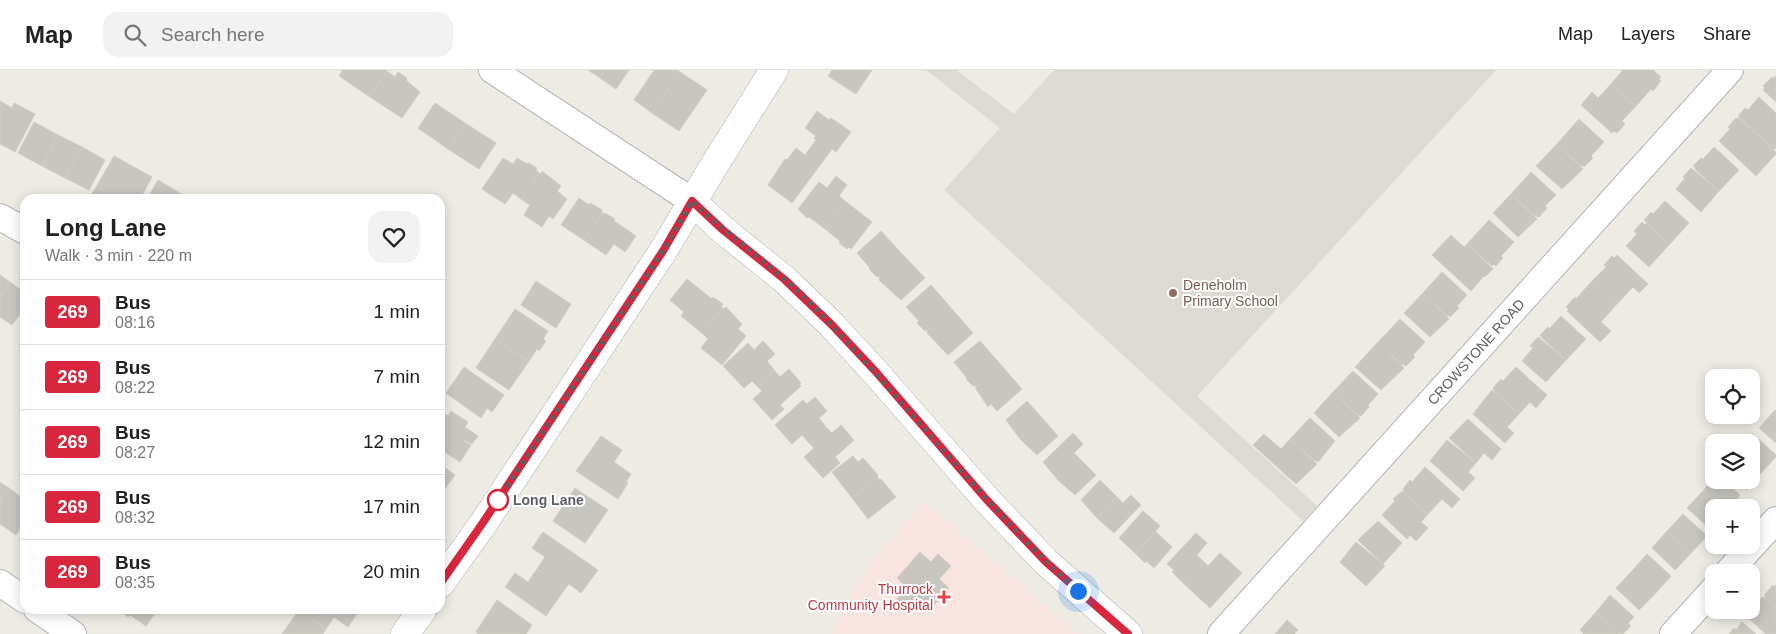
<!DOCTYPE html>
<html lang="en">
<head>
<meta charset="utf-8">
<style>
	body { margin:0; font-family:Arial,sans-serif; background:#f2f2f2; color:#222; height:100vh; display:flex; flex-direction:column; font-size:19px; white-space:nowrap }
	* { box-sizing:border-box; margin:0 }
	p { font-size:16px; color:#767676 }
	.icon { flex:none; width:28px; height:28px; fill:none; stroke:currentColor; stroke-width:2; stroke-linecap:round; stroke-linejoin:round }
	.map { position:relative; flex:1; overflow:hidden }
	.details { position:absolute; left:20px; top:124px; width:425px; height:420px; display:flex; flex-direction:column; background:#fff; border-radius:15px; box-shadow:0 2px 12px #0003 }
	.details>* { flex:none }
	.badge { padding:0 10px; border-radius:4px; font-size:18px; line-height:32px }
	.controls { position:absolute; left:1705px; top:299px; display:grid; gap:10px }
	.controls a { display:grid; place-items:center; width:55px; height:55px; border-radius:10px; background:#fff; box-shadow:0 2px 12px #0003; font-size:25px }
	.you { position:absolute; width:25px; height:25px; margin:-12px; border:4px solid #fff; border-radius:50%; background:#1a73e8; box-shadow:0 0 0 8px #1a73e833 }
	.map>.badge { position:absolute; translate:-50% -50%; box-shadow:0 0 0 2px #fff }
	.round { display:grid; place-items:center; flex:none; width:52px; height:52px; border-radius:15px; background:#f2f2f2 }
	.headline { display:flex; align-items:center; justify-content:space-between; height:85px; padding:0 25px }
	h1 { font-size:24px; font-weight:600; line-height:38px }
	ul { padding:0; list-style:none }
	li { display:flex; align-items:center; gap:15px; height:65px; padding:0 25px; border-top:1px solid #e0e0e0 }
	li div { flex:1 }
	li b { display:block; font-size:19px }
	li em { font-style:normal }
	li .badge { min-width:55px; font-weight:700; text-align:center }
	header { display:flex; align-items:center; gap:30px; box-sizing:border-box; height:70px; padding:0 25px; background:#fff; border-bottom:1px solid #e0e0e0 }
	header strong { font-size:24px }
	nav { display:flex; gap:28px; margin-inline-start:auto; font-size:18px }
	.search { width:350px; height:45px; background:#f2f2f2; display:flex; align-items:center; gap:12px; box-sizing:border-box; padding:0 18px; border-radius:15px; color:#767676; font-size:19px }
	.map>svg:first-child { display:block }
	.education { fill:#dcdad2 }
	.medical { fill:#f8e4e1 }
	.building { fill:#c8c6c0; stroke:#d1cdc3 }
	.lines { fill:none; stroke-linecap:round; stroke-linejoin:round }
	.street-casing { stroke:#b1b4b7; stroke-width:28 }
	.secondary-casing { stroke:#b0b3b7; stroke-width:29 }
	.street { stroke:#fff; stroke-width:26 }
	.secondary { stroke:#fff; stroke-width:28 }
	.line-casing { stroke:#fff; stroke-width:11 }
	.line { stroke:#d7263d; stroke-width:8 }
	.walk { stroke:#5c5f63; stroke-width:5; stroke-dasharray:0 9 }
	.education-dot { fill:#8d6e63; stroke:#fff; stroke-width:2 }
	.stop-dot { fill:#fff; stroke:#d7263d; stroke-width:2.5 }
	.health-dot { fill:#e0444e; stroke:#fff; stroke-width:2 }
	.labels { text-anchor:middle; stroke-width:4; stroke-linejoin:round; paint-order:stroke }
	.education-label { font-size:14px; fill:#785e54; stroke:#fff; text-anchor:start }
	.street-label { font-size:14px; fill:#5c5f63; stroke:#fff }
	.stop-label { font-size:14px; font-weight:bold; fill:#5c5f63; stroke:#fff; text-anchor:start }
	.health-label { font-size:14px; fill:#be3a42; stroke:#fff; text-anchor:end }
</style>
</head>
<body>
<header>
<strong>Map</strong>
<div class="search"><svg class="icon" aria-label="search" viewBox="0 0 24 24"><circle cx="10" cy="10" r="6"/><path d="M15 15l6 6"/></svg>Search here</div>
<nav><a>Map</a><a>Layers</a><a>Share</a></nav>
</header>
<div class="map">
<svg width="1776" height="564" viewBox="0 0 1776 564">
	<rect width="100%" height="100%" fill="#edebe4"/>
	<!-- education -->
	<path class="education" d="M 926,0 L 956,0 L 1014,44 L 1054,0 L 1496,0 L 1197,326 L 1317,436 L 1303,451 L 944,120 L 1000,58 Z"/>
	<!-- medical -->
	<path class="medical" d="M 924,431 L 1078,564 L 831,564 L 872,491 Z"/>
	<!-- building -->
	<path class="building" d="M 343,0 L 385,0 L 387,1 L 370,27 L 339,6 Z
		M 588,0 L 605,0 L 600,8 Z
		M 605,0 L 629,0 L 616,19 L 600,8 Z
		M 654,0 L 678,0 L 680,2 L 652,43 L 634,30 Z
		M 832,0 L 872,0 L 856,24 L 828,6 Z
		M 1623,0 L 1653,0 L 1661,7 L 1659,9 L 1661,11 L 1653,21 L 1651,19 L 1636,36 L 1611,14 Z
		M 387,1 L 395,7 L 398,2 L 407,8 L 406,10 L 420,22 L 402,48 L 370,27 Z
		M 680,2 L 707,20 L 679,61 L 652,43 Z
		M 1776,6 L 1776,32 L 1763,20 L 1765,18 L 1763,16 L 1772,7 L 1773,8 Z
		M 1611,14 L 1636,36 L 1622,51 L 1625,54 L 1617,63 L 1614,61 L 1612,63 L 1581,35 L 1592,22 L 1598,28 Z
		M 1759,27 L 1776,43 L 1776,78 L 1774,80 L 1738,46 L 1745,38 L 1748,40 Z
		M 0,31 L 12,38 L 14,33 L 35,44 L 15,82 L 0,74 Z
		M 435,33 L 465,53 L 448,79 L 418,58 Z
		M 817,41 L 829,50 L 831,48 L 851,62 L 836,82 L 832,79 L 792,133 L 768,115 L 785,89 L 787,90 L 796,78 L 805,85 L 816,70 L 814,68 L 816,66 L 805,58 Z
		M 1736,48 L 1740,49 L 1776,82 L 1776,84 L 1756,106 L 1719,71 L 1730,59 L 1728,57 Z
		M 1579,49 L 1604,72 L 1591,86 L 1593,88 L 1584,97 L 1582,95 L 1581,96 L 1557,74 Z
		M 34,52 L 58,65 L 42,96 L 18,83 Z
		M 465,53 L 496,73 L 479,99 L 448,79 Z
		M 58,65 L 82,77 L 65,108 L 42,96 Z
		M 1557,74 L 1583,99 L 1562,119 L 1536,96 Z
		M 82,77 L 105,90 L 89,120 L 65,108 Z
		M 1714,77 L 1739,100 L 1719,121 L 1695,99 L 1696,98 L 1693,96 L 1701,88 L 1703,89 Z
		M 114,86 L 152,107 L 140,129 L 96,129 L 91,126 Z
		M 503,88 L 513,94 L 517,88 L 527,94 L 529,93 L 537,98 L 536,100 L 539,103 L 521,129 L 513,123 L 505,134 L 482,119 Z
		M 1691,98 L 1719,121 L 1701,142 L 1676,119 L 1685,108 L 1683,107 Z
		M 542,101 L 561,116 L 557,121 L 567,129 L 553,149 L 549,146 L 542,157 L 524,145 L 530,135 L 521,129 L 539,103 L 541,104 Z
		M 1531,102 L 1556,125 L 1545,136 L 1547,138 L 1539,147 L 1535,146 L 1511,124 Z
		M 836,106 L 847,115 L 839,126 L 845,131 L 825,159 L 809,147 L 807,148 L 798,139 L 819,112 L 827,118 Z
		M 158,110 L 185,126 L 183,129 L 147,129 Z
		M 1511,124 L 1537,149 L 1518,167 L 1493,143 Z
		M 579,128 L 589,135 L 590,133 L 602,140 L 602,143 L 584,170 L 561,155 Z
		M 845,131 L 872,152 L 851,179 L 849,177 L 847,179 L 839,173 L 840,171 L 825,159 Z
		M 1665,131 L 1689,153 L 1669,175 L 1644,150 L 1651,142 L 1653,144 Z
		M 602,143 L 604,144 L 605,143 L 615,149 L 614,151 L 636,166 L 625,182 L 614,174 L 606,185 L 584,170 Z
		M 1489,150 L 1514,172 L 1501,186 L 1503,188 L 1496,196 L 1494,194 L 1492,196 L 1467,174 Z
		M 1642,152 L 1645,155 L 1646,153 L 1669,175 L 1649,197 L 1626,176 L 1637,164 L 1634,161 Z
		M 881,161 L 903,185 L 879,207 L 878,206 L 877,207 L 869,199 L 870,198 L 857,183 Z
		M 1451,165 L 1464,177 L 1467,174 L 1493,199 L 1485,207 L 1484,206 L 1471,221 L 1432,185 Z
		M 903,185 L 925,208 L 901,230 L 879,210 L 880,208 L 879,207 Z
		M 1617,185 L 1648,214 L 1639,223 L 1633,217 L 1616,235 L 1591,212 L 1606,197 L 1604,195 L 1612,186 L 1614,188 Z
		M 1442,202 L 1467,225 L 1457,236 L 1459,238 L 1450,247 L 1448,245 L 1447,246 L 1423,223 Z
		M 0,205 L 10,212 L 0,227 Z
		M 687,209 L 712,229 L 713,227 L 723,234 L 721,237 L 723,238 L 702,263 L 681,246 L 684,242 L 670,230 Z
		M 536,211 L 571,234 L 556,258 L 521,235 Z
		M 10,212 L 25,223 L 25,237 L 12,255 L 0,247 L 0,227 Z
		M 1591,212 L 1616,235 L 1601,252 L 1611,261 L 1600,272 L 1567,241 L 1569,239 L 1566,237 L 1575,227 L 1576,229 Z
		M 931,215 L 952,239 L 927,261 L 926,259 L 925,261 L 917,253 L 919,251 L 906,237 Z
		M 1423,223 L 1449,249 L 1430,267 L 1404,243 Z
		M 726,237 L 742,254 L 738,259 L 746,266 L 722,295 L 701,278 L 708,269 L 702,263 L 723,238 L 724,239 Z
		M 515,239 L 548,261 L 543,269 L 546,271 L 539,281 L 537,279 L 529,291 L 495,269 Z
		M 952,239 L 973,263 L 948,285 L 927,263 L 928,262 L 927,261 Z
		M 1561,246 L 1586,269 L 1566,290 L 1542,268 L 1540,265 L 1548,257 L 1549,259 Z
		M 1400,249 L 1425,272 L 1413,285 L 1415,287 L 1406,296 L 1403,294 L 1402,295 L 1378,272 Z
		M 1538,267 L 1566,290 L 1546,312 L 1522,291 L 1533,278 L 1530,276 Z
		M 495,269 L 529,291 L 509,320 L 476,298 Z
		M 763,271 L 775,284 L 767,291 L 775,301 L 758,317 L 752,311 L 744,318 L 723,296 L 748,273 L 754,280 Z
		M 980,271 L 1001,295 L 976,317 L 975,315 L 973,316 L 966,309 L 967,308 L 954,292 Z
		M 1378,272 L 1404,298 L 1381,320 L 1355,297 Z
		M 1001,295 L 1022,319 L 997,341 L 991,334 L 988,337 L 976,319 L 976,317 Z
		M 464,297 L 504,325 L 492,342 L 487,338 L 481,348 L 446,323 Z
		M 1516,297 L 1547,325 L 1536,338 L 1530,332 L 1519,344 L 1495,322 L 1493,318 L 1501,309 L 1503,311 Z
		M 789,299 L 801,313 L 799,314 L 801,316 L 780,335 L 784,339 L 772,350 L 753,329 L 762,321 L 758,317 L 775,301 L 780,307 Z
		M 1353,301 L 1378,324 L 1368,335 L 1369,337 L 1361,346 L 1358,345 L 1333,322 Z
		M 1492,320 L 1519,344 L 1507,357 L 1514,363 L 1505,373 L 1473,344 Z
		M 1333,322 L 1360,348 L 1339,367 L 1314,343 Z
		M 815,327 L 827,341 L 819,348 L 826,357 L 809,373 L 802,365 L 792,374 L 775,355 L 803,330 L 807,334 Z
		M 1027,331 L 1043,349 L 1020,369 L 1006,350 Z
		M 1775,340 L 1776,341 L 1776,373 L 1759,358 Z
		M 440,341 L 448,346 L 451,341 L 468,352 L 465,357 L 478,366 L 472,374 L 465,370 L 464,371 L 471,375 L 460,392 L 440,379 Z
		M 1310,348 L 1335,371 L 1318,392 L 1316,390 L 1315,391 L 1290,369 Z
		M 1043,349 L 1058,366 L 1037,385 L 1020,369 Z
		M 1468,349 L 1501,379 L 1492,390 L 1484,383 L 1476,393 L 1449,368 Z
		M 841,355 L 854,370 L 835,387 L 840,393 L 823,408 L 804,387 L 814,378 L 809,373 L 826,357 L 832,363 Z
		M 1073,363 L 1083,374 L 1074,383 L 1080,389 L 1058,410 L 1043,392 Z
		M 1264,364 L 1281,379 L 1290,369 L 1317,394 L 1296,414 L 1253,375 Z
		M 1753,364 L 1776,385 L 1776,387 L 1761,403 L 1751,394 L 1751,372 L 1745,372 Z
		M 601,366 L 622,380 L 614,392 L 631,404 L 626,412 L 628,413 L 618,429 L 576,401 Z
		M 1447,370 L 1476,393 L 1468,402 L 1475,408 L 1463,421 L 1430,391 Z
		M 853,386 L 858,392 L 863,388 L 878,405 L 877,406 L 878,408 L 852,428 L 832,402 Z
		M 1080,389 L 1096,405 L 1075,425 L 1058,410 Z
		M 440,394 L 455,405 L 444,420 L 440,417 Z
		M 1751,394 L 1761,403 L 1746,420 L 1736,410 L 1751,410 Z
		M 1425,397 L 1460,429 L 1452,438 L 1442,429 L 1428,444 L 1403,422 L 1404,420 L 1403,419 L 1410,410 L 1412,412 Z
		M 878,408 L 880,410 L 881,409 L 896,427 L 868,449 L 852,428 Z
		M 1714,408 L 1714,410 L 1724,410 L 1740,425 L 1735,432 L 1738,434 L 1735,438 L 1721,438 L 1703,421 Z
		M 1100,410 L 1117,427 L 1097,448 L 1081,430 Z
		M 0,412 L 9,418 L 0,430 Z
		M 9,418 L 25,430 L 25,452 L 16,465 L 0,454 L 0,430 Z
		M 575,418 L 608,440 L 585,473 L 553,451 Z
		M 1703,421 L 1721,438 L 1714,438 L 1714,457 L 1711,460 L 1687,438 Z
		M 1401,422 L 1403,422 L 1428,444 L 1421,452 L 1428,458 L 1416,471 L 1410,465 L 1407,469 L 1382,445 L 1395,431 L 1393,429 Z
		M 1131,425 L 1141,435 L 1114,463 L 1097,448 L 1117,427 L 1123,433 Z
		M 1143,441 L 1160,456 L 1136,484 L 1119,468 Z
		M 1683,444 L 1707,466 L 1691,483 L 1667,461 Z
		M 1378,451 L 1402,473 L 1383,494 L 1358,470 Z
		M 1155,461 L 1172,477 L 1154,498 L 1146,491 L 1145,493 L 1136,484 Z
		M 1667,461 L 1691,483 L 1675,500 L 1652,478 Z
		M 543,462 L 598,500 L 581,523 L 569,514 L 565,519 L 537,499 L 545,487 L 532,478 Z
		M 1196,463 L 1207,473 L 1197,485 L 1203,491 L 1183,513 L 1172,502 L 1174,500 L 1167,494 Z
		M 1356,472 L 1385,496 L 1366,516 L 1340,492 Z
		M 920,482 L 931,492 L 938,484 L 951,496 L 939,509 L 949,518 L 930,540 L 920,531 L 911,542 L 897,529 L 907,518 L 897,508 Z
		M 1220,483 L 1242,503 L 1210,538 L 1183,513 L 1203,491 L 1208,496 Z
		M 1647,484 L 1671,506 L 1655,524 L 1631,502 Z
		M 537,499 L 565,519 L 546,546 L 505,517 L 515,503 L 528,512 Z
		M 1631,502 L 1655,524 L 1639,540 L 1616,518 Z
		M 1773,515 L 1774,517 L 1776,515 L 1776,538 L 1764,528 L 1766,526 L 1764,525 Z
		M 1610,525 L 1634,547 L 1628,553 L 1631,556 L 1623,564 L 1619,563 L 1596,542 Z
		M 1762,527 L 1764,528 L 1776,538 L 1776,564 L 1766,564 L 1747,547 Z
		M 497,530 L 532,555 L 526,564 L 478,564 L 476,562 Z
		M 118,539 L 158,539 L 146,556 L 130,545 L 128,547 Z
		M 300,539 L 353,539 L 358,542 L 348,557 L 334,547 L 326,559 L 299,540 Z
		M 299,540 L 326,559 L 323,564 L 282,564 Z
		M 1596,542 L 1619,563 L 1618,564 L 1584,564 L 1580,560 Z
		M 1287,550 L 1298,560 L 1294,564 L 1275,564 Z
		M 1742,552 L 1756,564 L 1729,564 L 1734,558 L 1736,560 Z"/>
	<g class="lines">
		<!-- street casing -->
		<g class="street-casing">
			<path id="street" d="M 492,0 L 692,131
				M 0,147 L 25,161
				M 1728,502 L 1776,450
				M 0,513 L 25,530
				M 37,539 L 73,564
				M 1221,564 L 1730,0
				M 1673,564 L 1714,519"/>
		</g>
		<!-- secondary casing -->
		<g class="secondary-casing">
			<path id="secondary" d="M 692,131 L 723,160 L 784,209 L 832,255 L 876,303 L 986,429 L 1046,492 L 1128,564
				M 440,514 L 483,454 L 663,181 L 715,94 L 774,0
				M 405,564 L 423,539"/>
		</g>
		<!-- street -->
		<use href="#street" class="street"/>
		<!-- secondary -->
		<use href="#secondary" class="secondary"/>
	</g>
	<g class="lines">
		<!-- line casing -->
		<g class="line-casing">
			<path id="line" d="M 440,514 L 482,454 L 663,181 L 692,131 L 723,160 L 784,209 L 832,255 L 876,302 L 986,429 L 1046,492 L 1128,564"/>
		</g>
		<!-- line -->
		<use href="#line" class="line"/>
		<!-- walk -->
		<path class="walk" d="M 498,430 L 663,181 L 692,131 C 721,158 752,181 782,207 C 800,222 817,240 833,257 C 916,344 988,440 1078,521"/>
	</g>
	<!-- markers -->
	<circle class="education-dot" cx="1173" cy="223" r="5"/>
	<circle class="stop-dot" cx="498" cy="430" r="10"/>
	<path class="health-dot" d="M941.5 519.5h5v5h5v5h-5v5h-5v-5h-5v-5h5z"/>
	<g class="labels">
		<!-- education labels -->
		<g class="education-label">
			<text x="1183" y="220">Deneholm<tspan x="1183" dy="16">Primary School</tspan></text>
		</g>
		<!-- street labels -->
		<g class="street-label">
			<text transform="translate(1476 282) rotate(-48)" y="5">CROWSTONE ROAD</text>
		</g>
		<!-- stop labels -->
		<g class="stop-label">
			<text x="513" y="435">Long Lane</text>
		</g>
		<!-- health labels -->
		<g class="health-label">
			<text x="933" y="524">Thurrock<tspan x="933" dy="16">Community Hospital</tspan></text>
		</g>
	</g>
</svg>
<div class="controls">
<a><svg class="icon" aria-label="locate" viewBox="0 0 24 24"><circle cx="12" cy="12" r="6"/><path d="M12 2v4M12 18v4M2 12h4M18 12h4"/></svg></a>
<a><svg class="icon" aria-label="layers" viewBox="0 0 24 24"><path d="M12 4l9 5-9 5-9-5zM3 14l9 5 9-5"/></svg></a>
<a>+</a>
<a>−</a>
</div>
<div class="you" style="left:1078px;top:521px"></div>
<section class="details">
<div class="headline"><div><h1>Long Lane</h1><p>Walk · 3 min · 220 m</p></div><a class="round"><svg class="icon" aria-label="heart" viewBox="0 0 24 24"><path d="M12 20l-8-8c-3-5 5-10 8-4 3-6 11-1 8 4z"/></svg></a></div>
<ul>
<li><span class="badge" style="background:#d7263d;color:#fff">269</span><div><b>Bus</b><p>08:16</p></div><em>1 min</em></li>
<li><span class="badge" style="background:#d7263d;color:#fff">269</span><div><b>Bus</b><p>08:22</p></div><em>7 min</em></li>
<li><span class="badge" style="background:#d7263d;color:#fff">269</span><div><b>Bus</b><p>08:27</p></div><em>12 min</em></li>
<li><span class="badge" style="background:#d7263d;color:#fff">269</span><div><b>Bus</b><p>08:32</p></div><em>17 min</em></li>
<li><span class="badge" style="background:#d7263d;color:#fff">269</span><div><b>Bus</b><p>08:35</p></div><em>20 min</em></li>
</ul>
</section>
</div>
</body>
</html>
